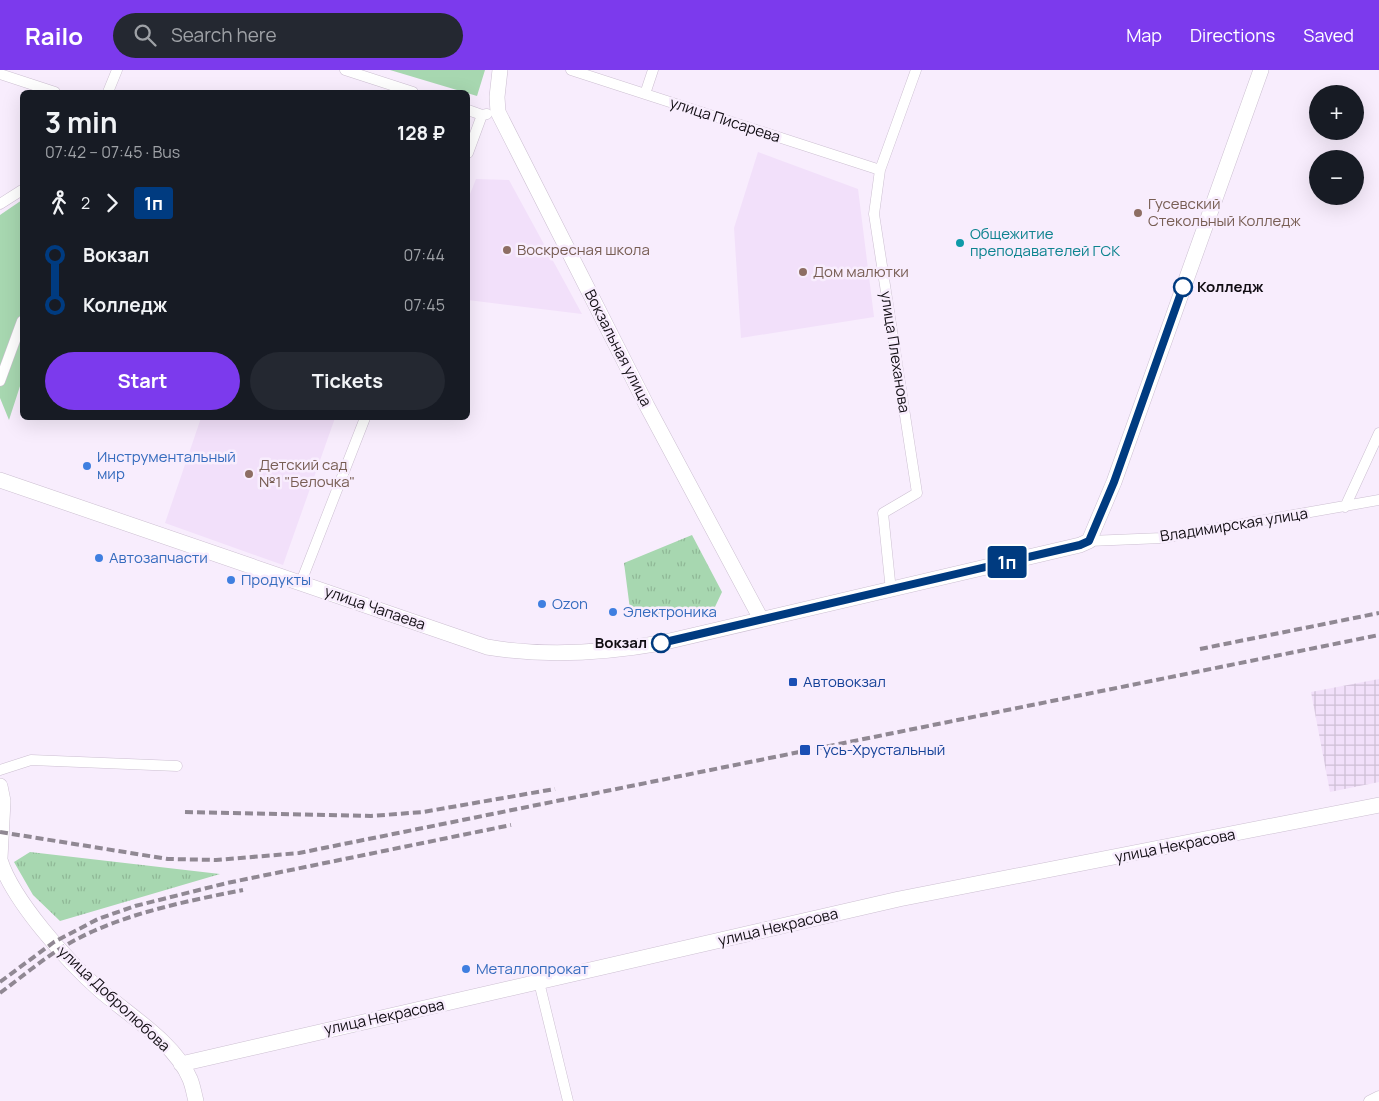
<!DOCTYPE html>
<html lang="en">
<head>
<meta charset="utf-8">
<style>
	body { margin:0; font-family:Manrope,sans-serif; background:#242831; color:#f1f3f6; height:100vh; display:flex; flex-direction:column; font-size:19px; white-space:nowrap }
	* { box-sizing:border-box; margin:0 }
	p { font-size:16px; color:#9ea1a6 }
	.icon { flex:none; width:28px; height:28px; fill:none; stroke:currentColor; stroke-width:2; stroke-linecap:round; stroke-linejoin:round }
	.map { position:relative; flex:1; overflow:hidden }
	.sheet { position:absolute; left:20px; top:20px; width:450px; height:330px; display:flex; flex-direction:column; background:#171b24; border-radius:8px; box-shadow:0 5px 20px #0002 }
	.sheet>* { flex:none }
	.badge { padding:0 10px; border-radius:4px; font-size:18px; line-height:32px }
	.fabs { position:absolute; left:1309px; top:15px; display:grid; gap:10px }
	.fabs a { display:grid; place-items:center; width:55px; height:55px; border-radius:50%; background:#171b24; box-shadow:0 5px 20px #0002; font-size:25px }
	.map>.badge { position:absolute; translate:-50% -50%; box-shadow:0 0 0 2px #fff }
	.legs { display:flex; align-items:center; gap:8px; height:55px; padding:0 25px; font-size:16px }
	.legs p { margin-inline-start:auto }
	.headline { display:flex; align-items:center; justify-content:space-between; height:85px; padding:0 25px }
	h1 { font-size:28px; font-weight:700; line-height:38px }
	.action { display:flex; gap:10px; margin-top:auto; padding:10px 25px }
	.action a { flex:1; height:58px; border-radius:30px; background:#7c3aed; color:#fff; font-size:20px; font-weight:700; line-height:58px; text-align:center }
	.action a+a { background:#242831; color:#f1f3f6 }
	ul { padding:0 25px; list-style:none }
	li { display:flex; align-items:center; gap:18px; height:50px; font-size:19px }
	li i { display:grid; place-items:center; width:8px; height:100%; margin:0 6px; background:currentColor }
	li i::after { content:''; width:12px; height:12px; margin:-6px; border:4px solid; border-radius:50%; background:#171b24 }
	li p { margin-inline-start:auto }
	li:first-child i { background:linear-gradient(#0000 50%,currentColor 0) }
	li:last-child i { background:linear-gradient(currentColor 50%,#0000 0) }
	header { display:flex; align-items:center; gap:30px; box-sizing:border-box; height:70px; padding:0 25px; background:#7c3aed; color:#fff }
	header strong { font-size:24px }
	nav { display:flex; gap:28px; margin-inline-start:auto; font-size:18px }
	.search { width:350px; height:45px; background:#242831; display:flex; align-items:center; gap:12px; box-sizing:border-box; padding:0 18px; border-radius:28px; color:#9ea1a6; font-size:19px }
	.map>svg:first-child { display:block }
	.industrial { fill:url(#industrial-grid) }
	.built { fill:#f2e0fa }
	.grass { fill:url(#grass-tufts) }
	.green { fill:#a7d7b0 }
	.lines { fill:none; stroke-linecap:round; stroke-linejoin:round }
	.street-casing { stroke:#ccbfd1; stroke-width:11 }
	.secondary-casing { stroke:#ccbfd1; stroke-width:16 }
	.street { stroke:#fff; stroke-width:10 }
	.secondary { stroke:#fff; stroke-width:15 }
	.rail { stroke:#908893; stroke-width:4; stroke-dasharray:8 4; stroke-linecap:butt }
	.line-1-casing { stroke:#fff; stroke-width:11 }
	.line-1 { stroke:#003b80; stroke-width:8 }
	.education-dot { fill:#8d6e63; stroke:#f8edfd; stroke-width:2 }
	.culture-dot { fill:#0f9aa8; stroke:#f8edfd; stroke-width:2 }
	.stop-1-dot { fill:#fff; stroke:#003b80; stroke-width:2.5 }
	.shop-dot { fill:#3f7fe0; stroke:#f8edfd; stroke-width:2 }
	.transit-dot { fill:#1a4fb4; stroke:#f8edfd; stroke-width:2 }
	.labels { text-anchor:middle; stroke-width:5; stroke-linejoin:round; paint-order:stroke }
	.street-label { font-size:15px; fill:#110d13; stroke:#f8edfd }
	.education-label { font-size:15px; fill:#785e54; stroke:#f8edfd; text-anchor:start }
	.culture-label { font-size:15px; fill:#0d838f; stroke:#f8edfd; text-anchor:start }
	.stop-label { font-size:15px; font-weight:bold; fill:#110d13; stroke:#f8edfd; text-anchor:start }
	.shop-label { font-size:15px; fill:#366cbe; stroke:#f8edfd; text-anchor:start }
	.transit-label { font-size:15px; fill:#164399; stroke:#f8edfd; text-anchor:start }
</style>
</head>
<body>
<header>
<strong>Railo</strong>
<div class="search"><svg class="icon" aria-label="search" viewBox="0 0 24 24"><circle cx="10" cy="10" r="6"/><path d="M15 15l6 6"/></svg>Search here</div>
<nav><a>Map</a><a>Directions</a><a>Saved</a></nav>
</header>
<div class="map">
<svg width="1379" height="1031" viewBox="0 0 1379 1031">
	<defs>
		<pattern id="industrial-grid" width="8" height="8" patternUnits="userSpaceOnUse" patternTransform="scale(1.25)"><rect width="8" height="8" fill="#f2e0fa"/><path d="M0 4h8M4 0v8" fill="none" stroke="#cebfd5"/></pattern>
		<pattern id="grass-tufts" width="24" height="20" patternUnits="userSpaceOnUse" patternTransform="scale(1.25)"><rect width="24" height="20" fill="#a7d7b0"/><path d="M3 7l-1-3M5 7V3M7 7l1-3M15 17l-1-3M17 17v-4M19 17l1-3" fill="none" stroke="#8fb796"/></pattern>
	</defs>
	<rect width="100%" height="100%" fill="#f8edfd"/>
	<!-- industrial -->
	<path class="industrial" d="M 1379,609 L 1379,712 L 1330,722 L 1311,622 Z"/>
	<!-- built -->
	<path class="built" d="M 758,82 L 858,119 L 874,247 L 741,268 L 734,158 Z
		M 476,109 L 509,110 L 582,244 L 468,230 L 468,129 Z
		M 201,348 L 335,348 L 283,495 L 165,453 Z"/>
	<!-- grass -->
	<path class="grass" d="M 692,465 L 722,522 L 714,539 L 631,547 L 624,493 Z
		M 30,782 L 220,804 L 60,851 L 33,825 L 14,792 Z"/>
	<!-- green -->
	<path class="green" d="M 390,0 L 485,0 L 477,26 Z
		M 22,130 L 22,310 L 9,350 L 0,328 L 0,145 Z"/>
	<g class="lines">
		<!-- street casing -->
		<g class="street-casing">
			<path id="street" d="M 345,0 L 413,22
				M 571,0 L 880,100
				M 0,4 L 55,22
				M 108,22 L 117,0
				M 645,24 L 653,0
				M 468,40 L 482,45 L 487,44
				M 468,83 L 482,45
				M 0,134 L 22,120
				M 0,311 L 22,251
				M 1345,437 L 1379,363
				M 1089,471 L 1162,468 L 1379,430
				M 301,512 L 365,348
				M 891,521 L 883,443 L 917,423 L 874,144 L 880,100 L 916,0
				M 0,700 L 31,690 L 177,696
				M 539,912 L 568,1031
				M 1369,1031 L 1379,1026"/>
		</g>
		<!-- secondary casing -->
		<g class="secondary-casing">
			<path id="secondary" d="M 500,0 L 497,27 L 498,42 L 647,336 L 761,549
				M 0,410 L 487,577 C 545,587 604,583 661,573 L 1080,475 L 1089,471 L 1114,412 L 1261,0
				M 0,716 L 3,731 L 0,788
				M 0,790 C 13,831 68,892 101,921 C 129,945 176,974 190,1009 C 193,1016 194,1024 196,1031
				M 181,994 L 899,829 L 1379,735"/>
		</g>
		<!-- street -->
		<use href="#street" class="street"/>
		<!-- secondary -->
		<use href="#secondary" class="secondary"/>
		<!-- rail -->
		<path class="rail" d="M 1200,579 L 1379,543
			M 185,742 L 371,746 L 423,742 L 555,719
			M 0,762 L 168,789 L 216,790 L 299,783 L 1379,565
			M 0,912 L 54,872 L 98,849 L 135,836 L 227,813 L 511,755
			M 0,923 C 19,909 38,893 58,880 C 111,846 182,832 243,820"/>
	</g>
	<g class="lines">
		<!-- line-1 casing -->
		<g class="line-1-casing">
			<path id="line-1" d="M 661,573 L 1080,475 L 1089,471 L 1114,412 L 1183,217"/>
		</g>
		<!-- line-1 -->
		<use href="#line-1" class="line-1"/>
	</g>
	<!-- markers -->
	<g class="education-dot">
		<circle cx="1138" cy="143" r="5"/>
		<circle cx="507" cy="180" r="5"/>
		<circle cx="803" cy="202" r="5"/>
		<circle cx="249" cy="404" r="5"/>
	</g>
	<circle class="culture-dot" cx="960" cy="173" r="5"/>
	<g class="stop-1-dot">
		<circle cx="1183" cy="217" r="9"/>
		<circle cx="661" cy="573" r="9"/>
	</g>
	<g class="shop-dot">
		<circle cx="87" cy="396" r="5"/>
		<circle cx="99" cy="488" r="5"/>
		<circle cx="231" cy="510" r="5"/>
		<circle cx="542" cy="534" r="5"/>
		<circle cx="613" cy="542" r="5"/>
		<circle cx="466" cy="899" r="5"/>
	</g>
	<g class="transit-dot">
		<rect x="788" y="607" width="10" height="10" rx="2.5"/>
		<rect x="799" y="674" width="12" height="12" rx="2.5"/>
	</g>
	<g class="labels">
		<!-- street labels -->
		<g class="street-label">
			<text transform="translate(725 50) rotate(18)" y="5">улица Писарева</text>
			<text transform="translate(618 278) rotate(63)" y="5">Вокзальная улица</text>
			<text transform="translate(895 282) rotate(81)" y="5">улица Плеханова</text>
			<text transform="translate(1234 455) rotate(-9)" y="5">Владимирская улица</text>
			<text transform="translate(375 538) rotate(19)" y="5">улица Чапаева</text>
			<text transform="translate(1175 776) rotate(-11)" y="5">улица Некрасова</text>
			<text transform="translate(778 857) rotate(-13)" y="5">улица Некрасова</text>
			<text transform="translate(114 929) rotate(43)" y="5">улица Добролюбова</text>
			<text transform="translate(384 947) rotate(-12)" y="5">улица Некрасова</text>
		</g>
		<!-- education labels -->
		<g class="education-label">
			<text x="1148" y="139">Гусевский<tspan x="1148" dy="17">Стекольный Колледж</tspan></text>
			<text x="517" y="185">Воскресная школа</text>
			<text x="813" y="207">Дом малютки</text>
			<text x="259" y="400">Детский сад<tspan x="259" dy="17">№1 "Белочка"</tspan></text>
		</g>
		<!-- culture labels -->
		<g class="culture-label">
			<text x="970" y="169">Общежитие<tspan x="970" dy="17">преподавателей ГСК</tspan></text>
		</g>
		<!-- stop labels -->
		<g class="stop-label">
			<text x="1197" y="222">Колледж</text>
			<text x="647" y="578" text-anchor="end">Вокзал</text>
		</g>
		<!-- shop labels -->
		<g class="shop-label">
			<text x="97" y="392">Инструментальный<tspan x="97" dy="17">мир</tspan></text>
			<text x="109" y="493">Автозапчасти</text>
			<text x="241" y="515">Продукты</text>
			<text x="552" y="539">Ozon</text>
			<text x="623" y="547">Электроника</text>
			<text x="476" y="904">Металлопрокат</text>
		</g>
		<!-- transit labels -->
		<g class="transit-label">
			<text x="803" y="617">Автовокзал</text>
			<text x="816" y="685">Гусь-Хрустальный</text>
		</g>
	</g>
</svg>
<div class="fabs">
<a>+</a>
<a>−</a>
</div>
<b class="badge" style="left:1007px;top:492px;background:#003b80;color:#fff">1п</b>
<section class="sheet">
<div class="headline"><div><h1>3 min</h1><p>07:42 – 07:45 · Bus</p></div><b>128 ₽</b></div>
<div class="legs"><svg class="icon" aria-label="walk" viewBox="0 0 24 24"><circle cx="13" cy="4" r="2"/><path d="M13 8l-2 6 4 7M11 14l-3 7M7 12l3-4h3l4 4"/></svg>2<svg class="icon" aria-label="forward" viewBox="0 0 24 24"><path d="M9 5l7 7-7 7"/></svg><b class="badge" style="background:#003b80;color:#fff">1п</b></div>
<ul>
<li><i style="color:#003b80"></i><b>Вокзал</b><p>07:44</p></li>
<li><i style="color:#003b80"></i><b>Колледж</b><p>07:45</p></li>
</ul>
<div class="action"><a>Start</a><a>Tickets</a></div>
</section>
</div>
</body>
</html>
